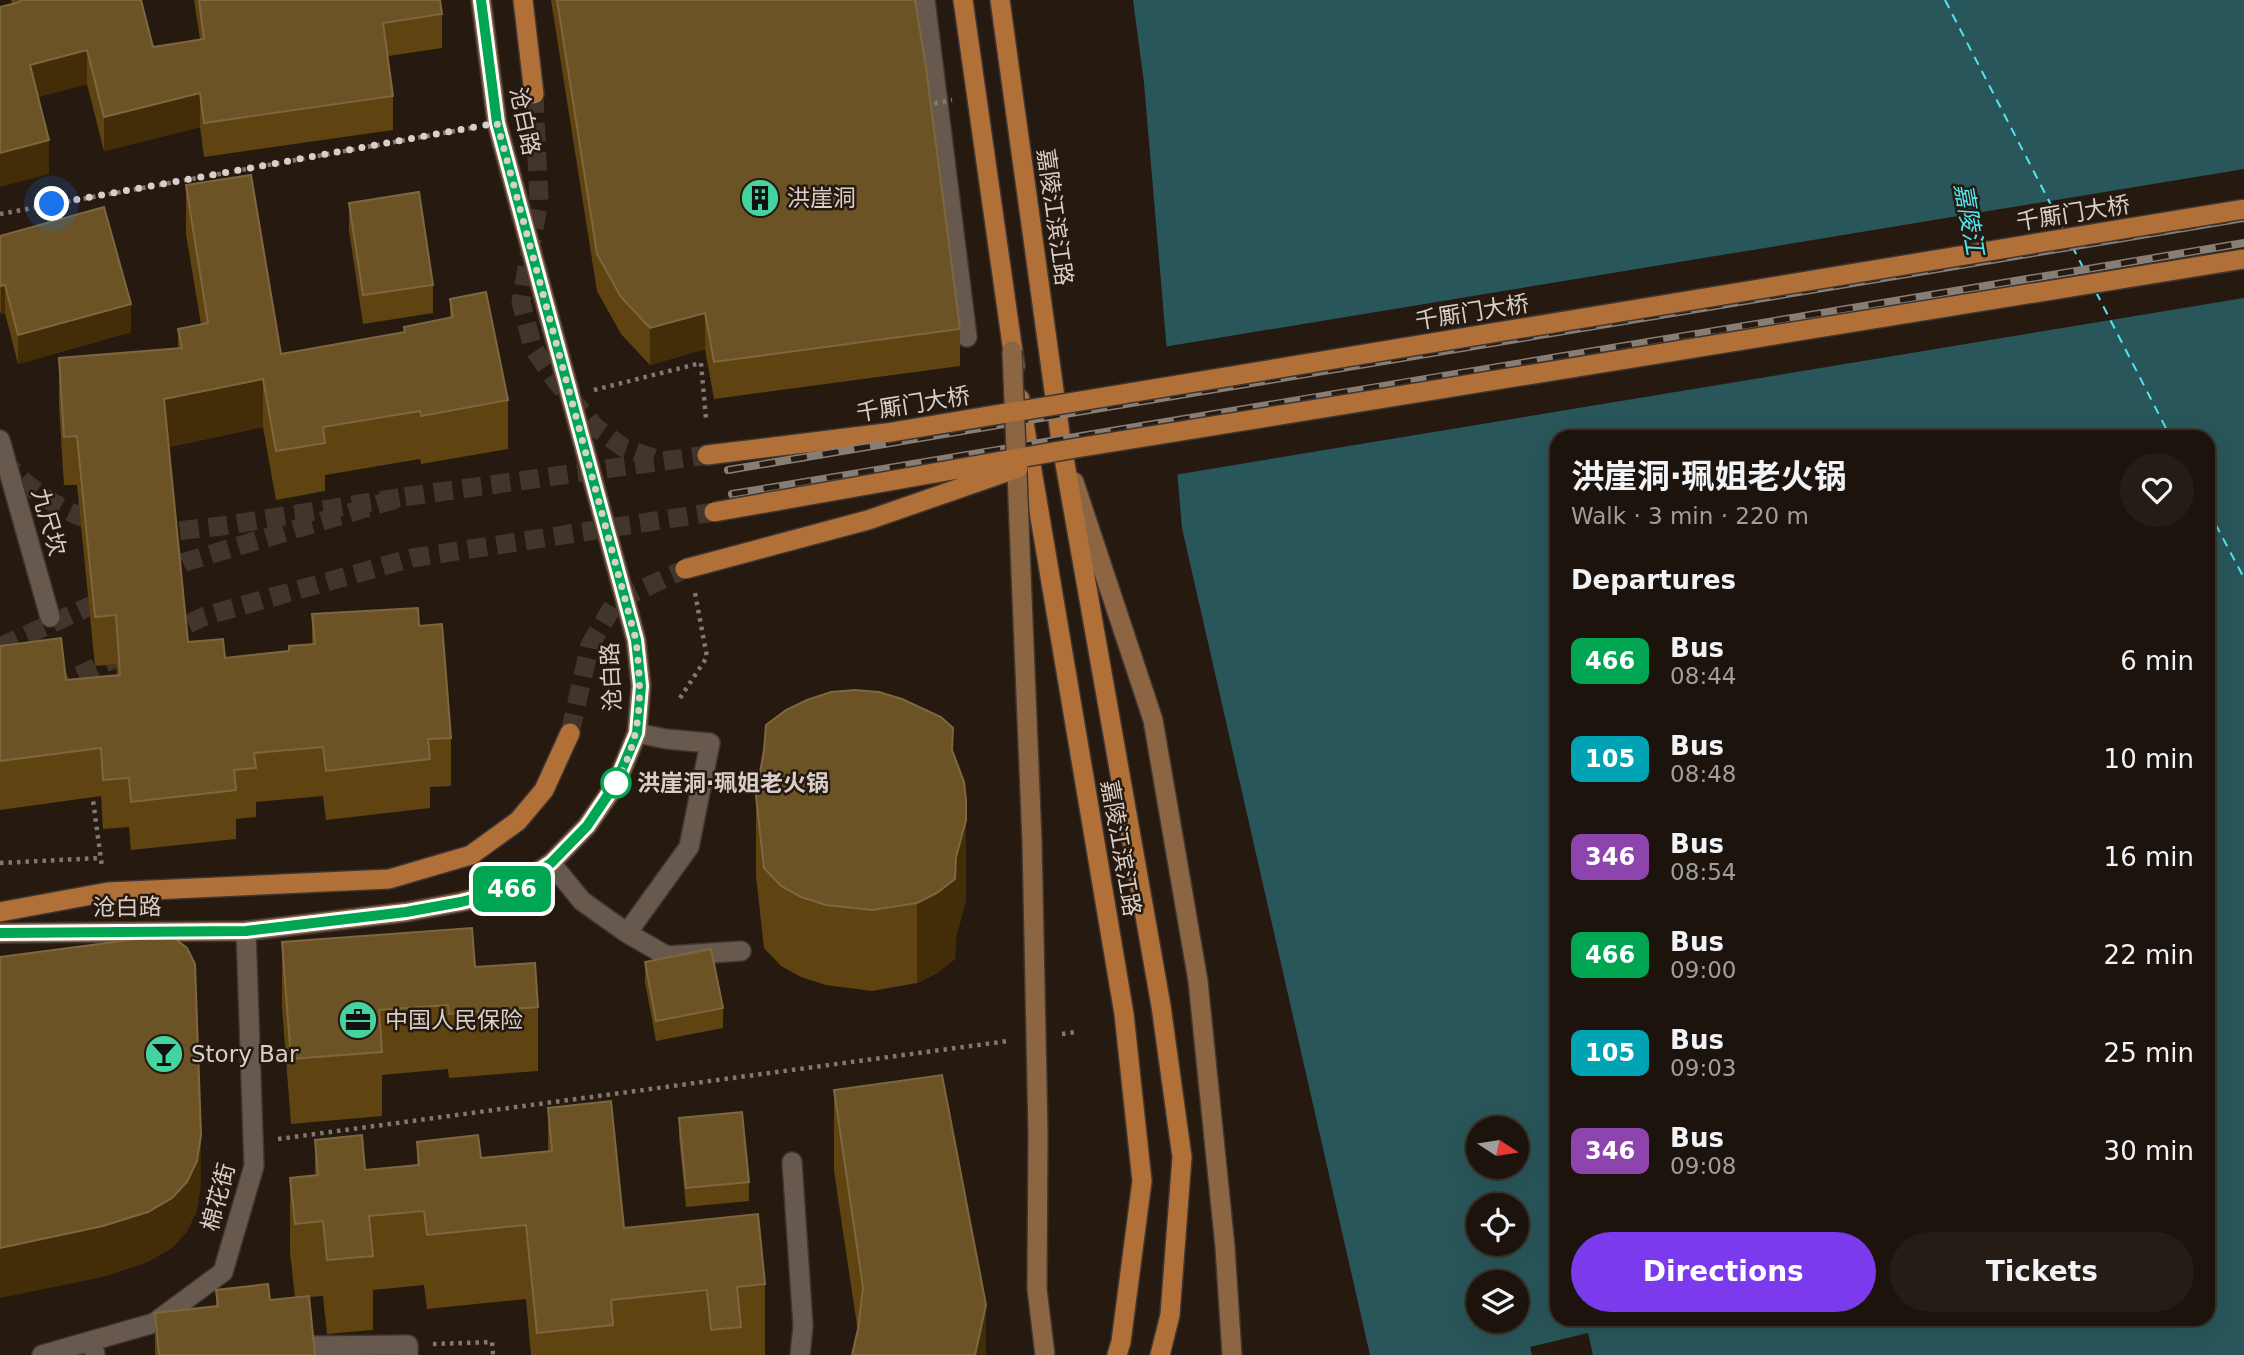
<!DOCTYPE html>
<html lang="en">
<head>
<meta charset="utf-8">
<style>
	body { margin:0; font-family:"DejaVu Sans","Noto Sans SC",sans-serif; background:#251d15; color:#f1f3f6; height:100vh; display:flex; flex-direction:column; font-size:26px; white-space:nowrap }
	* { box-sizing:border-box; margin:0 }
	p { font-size:23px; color:#a09e9d }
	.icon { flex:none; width:38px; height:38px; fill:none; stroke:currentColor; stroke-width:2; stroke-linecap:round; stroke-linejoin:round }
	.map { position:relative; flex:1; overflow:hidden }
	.drawer { position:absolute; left:1550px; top:430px; width:665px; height:896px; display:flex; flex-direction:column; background:#1c140c; border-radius:21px; box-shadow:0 7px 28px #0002,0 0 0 2px #3a332d }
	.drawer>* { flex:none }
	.badge { padding:0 14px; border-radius:10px; font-size:24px; line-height:46px }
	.needle { width:46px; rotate:102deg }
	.buttons { position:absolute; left:1466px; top:1116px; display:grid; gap:14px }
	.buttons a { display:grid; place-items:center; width:63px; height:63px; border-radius:50%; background:#1c140c; box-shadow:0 7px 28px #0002,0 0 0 2px #3a332d; font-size:35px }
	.you { position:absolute; width:35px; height:35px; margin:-18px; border:5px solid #fff; border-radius:50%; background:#1a73e8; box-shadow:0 0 0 10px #1a73e833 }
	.map>.badge { position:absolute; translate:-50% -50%; box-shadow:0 0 0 4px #fff }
	h2 { padding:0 21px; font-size:26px; line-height:63px }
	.round { display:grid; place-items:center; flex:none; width:74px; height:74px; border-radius:37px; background:#251d15 }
	.overview { display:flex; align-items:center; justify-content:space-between; height:119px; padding:0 21px }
	h1 { font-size:33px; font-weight:700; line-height:52px }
	.primary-button { display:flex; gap:14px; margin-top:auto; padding:14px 21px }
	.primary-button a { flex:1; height:80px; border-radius:42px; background:#7c3aed; color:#fff; font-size:28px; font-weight:700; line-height:80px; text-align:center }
	.primary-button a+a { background:#251d15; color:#f1f3f6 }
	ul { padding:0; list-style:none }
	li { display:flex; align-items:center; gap:21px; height:98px; padding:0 21px }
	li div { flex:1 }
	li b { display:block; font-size:26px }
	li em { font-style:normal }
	li .badge { min-width:77px; font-weight:700; text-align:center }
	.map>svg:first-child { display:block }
	.water { fill:#29565a; fill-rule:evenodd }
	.pier { fill:#261a10 }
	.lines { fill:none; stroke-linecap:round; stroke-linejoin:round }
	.ferry { stroke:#50e5f1; stroke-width:2; stroke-dasharray:9 7; stroke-linecap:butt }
	.secondary-tunnel { stroke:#41352c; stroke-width:19; stroke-dasharray:19 10; stroke-linecap:butt }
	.primary-tunnel { stroke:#41352c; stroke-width:19; stroke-dasharray:19 10; stroke-linecap:butt }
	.service-casing { stroke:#3f3531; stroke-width:22 }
	.pedestrian-casing { stroke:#3f3531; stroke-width:22 }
	.minor-casing { stroke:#3f3531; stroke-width:22 }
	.tertiary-casing { stroke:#3f3531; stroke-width:22 }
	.secondary-casing { stroke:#3f3531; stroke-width:22 }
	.primary-casing { stroke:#3f3531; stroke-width:22 }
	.path { stroke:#837871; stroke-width:4.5; stroke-dasharray:3.5 5; stroke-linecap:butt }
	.service { stroke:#68594e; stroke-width:19 }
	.pedestrian { stroke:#68594e; stroke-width:19 }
	.minor { stroke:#68594e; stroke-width:19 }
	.tertiary { stroke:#68594e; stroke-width:19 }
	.secondary { stroke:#8c6542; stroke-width:19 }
	.primary { stroke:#b17037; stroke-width:19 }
	.rail-casing { stroke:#887e76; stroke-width:8 }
	.rail { stroke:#261a10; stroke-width:5; stroke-dasharray:16; stroke-linecap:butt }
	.secondary-bridge-casing { stroke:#3f3531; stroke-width:22; stroke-linecap:butt }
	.primary-bridge-casing { stroke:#3f3531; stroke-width:22; stroke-linecap:butt }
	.path-bridge { stroke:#837871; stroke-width:4.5; stroke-dasharray:3.5 5; stroke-linecap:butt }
	.secondary-bridge { stroke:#8c6542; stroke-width:19 }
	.primary-bridge { stroke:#b17037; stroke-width:19 }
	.wall { fill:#5f4412 }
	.shaded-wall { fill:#432d09 }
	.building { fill:#6c5325; stroke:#7d673f; stroke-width:2 }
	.line-casing { stroke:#fff; stroke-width:16 }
	.line { stroke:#00a651; stroke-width:10 }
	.walk { stroke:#d8cfc9; stroke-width:7; stroke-dasharray:0 12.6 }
	.stop-dot { fill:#fff; stroke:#00a651; stroke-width:3.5 }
	.labels { text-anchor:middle; stroke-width:5; stroke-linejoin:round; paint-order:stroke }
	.street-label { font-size:23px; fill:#d8cfc9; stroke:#261a10 }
	.poi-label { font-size:23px; fill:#d8cfc9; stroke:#261a10; text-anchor:start }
	.stop-label { font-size:23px; font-weight:bold; fill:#d8cfc9; stroke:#261a10; text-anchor:start }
	.water-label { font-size:24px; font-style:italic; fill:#50e5f1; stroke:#261a10 }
</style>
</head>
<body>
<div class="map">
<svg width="2244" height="1355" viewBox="0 0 2244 1355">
	<rect width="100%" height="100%" fill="#261a10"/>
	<!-- water -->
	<path class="water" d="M 1133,0 L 2244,0 L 2244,1355 L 1370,1355 L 1182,528 L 1144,83 ZM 1558,438 L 2208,438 L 2208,1320 L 1558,1320 ZM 1479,1129 L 1517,1129 L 1517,1167 L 1479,1167 ZM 1479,1206 L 1517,1206 L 1517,1244 L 1479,1244 ZM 1479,1283 L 1517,1283 L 1517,1321 L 1479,1321 Z"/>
	<!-- pier -->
	<path class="pier" d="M 2244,169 L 2244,298 L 1174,475 L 1163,347 Z
		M 1588,1333 L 1593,1355 L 1532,1355 L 1530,1347 Z"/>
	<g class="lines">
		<!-- ferry -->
		<path class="ferry" d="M 1945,0 L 2063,228
			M 2072,246 L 2087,275
			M 2096,292 L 2171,438
			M 2208,510 L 2244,578"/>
		<!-- secondary-tunnel -->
		<path class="secondary-tunnel" d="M 2,458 C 24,488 69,517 105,524
			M 151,532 L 158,533 L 222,526 L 403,497"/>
		<!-- primary-tunnel -->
		<path class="primary-tunnel" d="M 534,94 L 539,201 L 521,302 L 533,348 L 556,381 L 596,428 L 624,448 L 656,459
			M 157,576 L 185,562 L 403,497 L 707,455
			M 162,636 L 205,616 L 412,558 L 714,512
			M 0,647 L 110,597
			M 0,713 L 122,655
			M 570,733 L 590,645 L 616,601 L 685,569"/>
		<!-- service casing -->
		<g class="service-casing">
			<path id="service" d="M 0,440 L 50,617
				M 551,863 L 582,901 L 627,933 L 667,956 L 741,951
				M 627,933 L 689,847 L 710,743 L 666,739 L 637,733
				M 292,1336 L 311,1346 L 408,1345 L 408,1355
				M 92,1341 L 95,1355"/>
		</g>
		<!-- pedestrian casing -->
		<g class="pedestrian-casing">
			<path id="pedestrian" d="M 925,0 L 967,337"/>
		</g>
		<!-- minor casing -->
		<g class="minor-casing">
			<path id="minor" d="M 792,1162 L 803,1326 L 800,1355"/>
		</g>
		<!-- tertiary casing -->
		<g class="tertiary-casing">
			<path id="tertiary" d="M 42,1355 L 154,1323 L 223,1272 L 254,1166 L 246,931"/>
		</g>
		<!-- secondary casing -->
		<g class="secondary-casing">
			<path id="secondary" d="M 1074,482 L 1153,720 L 1198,981 L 1225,1247 L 1232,1355
				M 0,933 L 246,931 L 406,912 L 461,902 L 512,889 L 551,863 L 587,826 L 616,784 L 637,733 L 641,686 L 636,640 L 497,123 L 481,0"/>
		</g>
		<!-- primary casing -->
		<g class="primary-casing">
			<path id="primary" d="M 523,0 L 534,94
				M 963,0 L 1015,366
				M 1000,0 L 1061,441 L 1161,1006 L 1182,1157 L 1170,1315 L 1160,1355
				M 1020,399 L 1124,1014 L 1142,1181 L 1121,1342 L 1117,1355
				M 707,455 L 886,433
				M 0,912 L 108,892 L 389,879 L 471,855 L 518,821 L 544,790 L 570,733"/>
		</g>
		<!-- path -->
		<path class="path" d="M 0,214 L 471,128
			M 594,390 L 701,363 L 706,419
			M 680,698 L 707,657 L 695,593
			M 92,793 L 102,867
			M 0,863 L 100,858
			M 1062,1034 L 1076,1032
			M 278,1139 L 1008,1041
			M 433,1344 L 492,1342 L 493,1355"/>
		<!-- service -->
		<use href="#service" class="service"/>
		<!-- pedestrian -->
		<use href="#pedestrian" class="pedestrian"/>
		<!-- minor -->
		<use href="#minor" class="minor"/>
		<!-- tertiary -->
		<use href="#tertiary" class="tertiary"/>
		<!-- secondary -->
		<use href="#secondary" class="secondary"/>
		<!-- primary -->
		<use href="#primary" class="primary"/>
		<!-- rail casing -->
		<g class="rail-casing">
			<path id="rail" d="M 728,470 L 2244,218
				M 732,494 L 2244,243"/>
		</g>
		<!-- rail -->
		<use href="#rail" class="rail"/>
		<!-- secondary-bridge casing -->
		<g class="secondary-bridge-casing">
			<path id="secondary-bridge" d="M 1012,351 L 1032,841 L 1038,1133 L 1037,1289 L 1045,1355"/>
		</g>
		<!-- primary-bridge casing -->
		<g class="primary-bridge-casing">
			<path id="primary-bridge" d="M 886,433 L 2244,209
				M 714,512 L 1076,448 L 2244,259
				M 685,569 L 868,520 L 1018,468"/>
		</g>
		<!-- path-bridge -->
		<path class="path-bridge" d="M 926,105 L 952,100"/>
		<!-- secondary-bridge -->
		<use href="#secondary-bridge" class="secondary-bridge"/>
		<!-- primary-bridge -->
		<use href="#primary-bridge" class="primary-bridge"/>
	</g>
	<!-- wall -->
	<path class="wall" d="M 11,0 L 141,0 L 153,47 L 200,39 L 194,0 L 440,0 L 442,14 L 442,48 L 388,56 L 393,96 L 393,130 L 204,157 L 200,127 L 104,151 L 87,84 L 38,97 L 49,174 Z
		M 551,0 L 915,0 L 960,329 L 960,366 L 714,399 L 705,349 L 650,365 L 621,334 L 597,291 Z
		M 186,185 L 281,354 L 404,332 L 404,327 L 450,318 L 450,299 L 508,400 L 508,449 L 421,464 L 420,459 L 325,475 L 325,491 L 276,500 L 263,427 L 169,447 L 188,642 L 225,658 L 289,651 L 312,644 L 312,614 L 419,626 L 451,738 L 451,786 L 430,787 L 430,808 L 326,820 L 323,796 L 256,802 L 256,817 L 236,819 L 236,839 L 131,850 L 129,827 L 103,829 L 101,796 L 0,810 L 0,646 L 66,680 L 117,675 L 116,664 L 95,666 L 77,485 L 64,485 L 59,406 L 59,358 L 178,348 L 178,329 L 201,324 L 186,234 Z
		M 349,203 L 433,285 L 433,313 L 363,324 L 349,231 Z
		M 0,236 L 131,332 L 18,364 L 5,313 L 1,314 L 0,310 Z
		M 953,753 L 966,800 L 966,900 L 956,937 L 955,959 L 937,973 L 917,983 L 872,991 L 826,985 L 801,977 L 781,966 L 764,948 L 756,876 L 756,796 Z
		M 282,942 L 475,967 L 538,1007 L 538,1071 L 449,1078 L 448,1069 L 382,1075 L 382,1116 L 291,1124 L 282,1007 Z
		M 645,962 L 723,1008 L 723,1028 L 656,1041 L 645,982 Z
		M 834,1090 L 986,1355 L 858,1332 L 834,1171 Z
		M 548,1108 L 624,1228 L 765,1284 L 765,1355 L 531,1355 L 526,1299 L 427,1309 L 424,1285 L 373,1290 L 373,1330 L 327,1334 L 323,1296 L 309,1297 L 315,1355 L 155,1355 L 155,1313 L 216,1306 L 216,1290 L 270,1300 L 295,1298 L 290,1252 L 290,1178 L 315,1175 L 315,1140 L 365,1170 L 417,1165 L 417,1142 L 481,1158 L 548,1151 Z
		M 679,1118 L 749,1182 L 749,1201 L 686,1207 L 679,1138 Z"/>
	<!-- shaded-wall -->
	<path class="shaded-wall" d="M 87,50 L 87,84 L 30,99 L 30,65 Z
		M 200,93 L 200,127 L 104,151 L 104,117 Z
		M 49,140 L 49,174 L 0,187 L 0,153 Z
		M 5,285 L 5,313 L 1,314 L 1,286 Z
		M 131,304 L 131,332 L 18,364 L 18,335 Z
		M 705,313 L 705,349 L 650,365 L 650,328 Z
		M 263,379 L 263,427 L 164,448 L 164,399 Z
		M 966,820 L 966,900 L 956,937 L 955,959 L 937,973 L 917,983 L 917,903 L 956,857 Z
		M 201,1135 L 201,1185 L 197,1211 L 187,1232 L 172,1248 L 148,1262 L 103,1277 L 0,1298 L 0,1248 Z
		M 986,1305 L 986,1355 L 975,1355 Z"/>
	<!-- building -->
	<path class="building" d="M 20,0 L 141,0 L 153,47 L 204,39 L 199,0 L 440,0 L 442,14 L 383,23 L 393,96 L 204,123 L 200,93 L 104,117 L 87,50 L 30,65 L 49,140 L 0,153 L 0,7 L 20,2 Z
		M 557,0 L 915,0 L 926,68 L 960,329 L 714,362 L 705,313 L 650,328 L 621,297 L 597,254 Z
		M 251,175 L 281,354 L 405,332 L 404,327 L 453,317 L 450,299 L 486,292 L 508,400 L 421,416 L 420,411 L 323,427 L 325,443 L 276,451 L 263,379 L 164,399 L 188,642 L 223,639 L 225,658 L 289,651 L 289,646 L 315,644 L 312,614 L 418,608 L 419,626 L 442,624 L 451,738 L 428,739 L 430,759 L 326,771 L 323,747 L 254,753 L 256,768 L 234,770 L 236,790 L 131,802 L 129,778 L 103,780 L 101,748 L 0,761 L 0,646 L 61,638 L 66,680 L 120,675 L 116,615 L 95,617 L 77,436 L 64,437 L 59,358 L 182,348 L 178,329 L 208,323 L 186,185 Z
		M 419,192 L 433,285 L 363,295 L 349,203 Z
		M 104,207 L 131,304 L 18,335 L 5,285 L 1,286 L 0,281 L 0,236 Z
		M 855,690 L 879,692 L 902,699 L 941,717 L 953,728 L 952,750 L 964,782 L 966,800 L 966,820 L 956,857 L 955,879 L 937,893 L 917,903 L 872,910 L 826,905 L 801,897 L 781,886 L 764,868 L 756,796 L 764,750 L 766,725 L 786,710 L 807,700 L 831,692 Z
		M 472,928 L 475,967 L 535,963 L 538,1007 L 449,1014 L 448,1005 L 379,1010 L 382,1052 L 291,1059 L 282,942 Z
		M 160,936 L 175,939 L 187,948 L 195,964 L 201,1135 L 197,1161 L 187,1182 L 172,1198 L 148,1212 L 103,1226 L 0,1248 L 0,957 Z
		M 711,949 L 723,1008 L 656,1021 L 645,962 Z
		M 942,1075 L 986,1305 L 975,1355 L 852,1355 L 858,1329 L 863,1288 L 834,1090 Z
		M 611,1101 L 624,1228 L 758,1214 L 765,1284 L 737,1287 L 741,1327 L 711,1330 L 707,1290 L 611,1300 L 613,1325 L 537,1333 L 526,1225 L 427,1235 L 424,1211 L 369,1216 L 373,1256 L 327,1260 L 323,1221 L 295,1224 L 290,1178 L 318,1175 L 315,1140 L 362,1135 L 365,1170 L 419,1165 L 417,1142 L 478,1135 L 481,1158 L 552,1151 L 548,1108 Z
		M 742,1112 L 749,1182 L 686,1188 L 679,1118 Z
		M 268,1284 L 270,1300 L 309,1296 L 315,1355 L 159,1355 L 155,1313 L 218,1306 L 216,1290 Z"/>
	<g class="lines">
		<!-- line casing -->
		<g class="line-casing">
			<path id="line" d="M 0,933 L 246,931 L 406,912 L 461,902 L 512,889 L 551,863 L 587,826 L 616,783 L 637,733 L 641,686 L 636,640 L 497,123 L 481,0"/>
		</g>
		<!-- line -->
		<use href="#line" class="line"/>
		<!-- walk -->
		<path class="walk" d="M 52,204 L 497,123 L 636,640 C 642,695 643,734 616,783"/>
	</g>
	<!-- icons -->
	<defs>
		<g id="building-disc" transform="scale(2.0125)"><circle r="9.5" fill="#44d49f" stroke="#261a10"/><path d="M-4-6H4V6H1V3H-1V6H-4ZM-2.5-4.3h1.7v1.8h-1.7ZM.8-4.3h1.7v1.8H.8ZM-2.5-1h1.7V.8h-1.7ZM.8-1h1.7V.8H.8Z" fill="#111"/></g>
		<g id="office-disc" transform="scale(2.0125)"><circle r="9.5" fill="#44d49f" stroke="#261a10"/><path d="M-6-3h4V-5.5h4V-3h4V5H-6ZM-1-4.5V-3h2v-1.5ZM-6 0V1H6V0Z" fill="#111"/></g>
		<g id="bar-disc" transform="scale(2.0125)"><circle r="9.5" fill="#44d49f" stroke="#261a10"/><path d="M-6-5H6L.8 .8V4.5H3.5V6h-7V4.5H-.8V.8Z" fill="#111"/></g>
	</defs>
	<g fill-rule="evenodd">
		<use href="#building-disc" x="760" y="198"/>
		<use href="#office-disc" x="358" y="1020"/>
		<use href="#bar-disc" x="164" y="1054"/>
	</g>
	<!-- markers -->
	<circle class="stop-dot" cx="616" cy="783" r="14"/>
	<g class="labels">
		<!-- street labels -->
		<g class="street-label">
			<text transform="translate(525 121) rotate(78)" y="8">沧白路</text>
			<text transform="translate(2073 213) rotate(-9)" y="8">千厮门大桥</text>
			<text transform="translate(1055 217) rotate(82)" y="8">嘉陵江滨江路</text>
			<text transform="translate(1472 312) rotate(-9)" y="8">千厮门大桥</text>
			<text transform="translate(913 404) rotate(-9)" y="8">千厮门大桥</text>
			<text transform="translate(49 522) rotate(74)" y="8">九尺坎</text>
			<text transform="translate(611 677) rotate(-93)" y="8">沧白路</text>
			<text transform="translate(1121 848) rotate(80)" y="8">嘉陵江滨江路</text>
			<text transform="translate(127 907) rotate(-1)" y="8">沧白路</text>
			<text transform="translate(218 1197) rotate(-75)" y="8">棉花街</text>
		</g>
		<!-- poi labels -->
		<g class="poi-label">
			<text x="787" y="206">洪崖洞</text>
			<text x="385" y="1028">中国人民保险</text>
			<text x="191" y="1062">Story Bar</text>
		</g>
		<!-- stop labels -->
		<g class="stop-label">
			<text x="637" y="791">洪崖洞‧珮姐老火锅</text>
		</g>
		<!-- water labels -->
		<g class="water-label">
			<text transform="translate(1969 219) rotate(80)" y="8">嘉陵江</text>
		</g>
	</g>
</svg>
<div class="buttons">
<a><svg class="needle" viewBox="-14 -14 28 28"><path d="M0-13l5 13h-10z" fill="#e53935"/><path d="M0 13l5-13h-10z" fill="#a09e9d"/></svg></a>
<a><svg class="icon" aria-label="locate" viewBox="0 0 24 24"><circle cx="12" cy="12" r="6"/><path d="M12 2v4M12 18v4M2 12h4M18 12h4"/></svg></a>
<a><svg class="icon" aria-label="layers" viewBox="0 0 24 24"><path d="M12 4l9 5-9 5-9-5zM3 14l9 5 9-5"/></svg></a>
</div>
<div class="you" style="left:52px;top:204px"></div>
<b class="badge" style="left:512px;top:889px;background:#00a651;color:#fff">466</b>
<section class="drawer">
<div class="overview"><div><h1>洪崖洞‧珮姐老火锅</h1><p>Walk · 3 min · 220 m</p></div><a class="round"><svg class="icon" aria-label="heart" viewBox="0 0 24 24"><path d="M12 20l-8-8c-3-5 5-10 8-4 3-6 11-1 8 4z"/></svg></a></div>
<h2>Departures</h2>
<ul>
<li><span class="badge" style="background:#00a651;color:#fff">466</span><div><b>Bus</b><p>08:44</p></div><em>6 min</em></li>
<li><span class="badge" style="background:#00a3b4;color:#fff">105</span><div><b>Bus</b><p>08:48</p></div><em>10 min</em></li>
<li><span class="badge" style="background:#8e44ad;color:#fff">346</span><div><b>Bus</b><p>08:54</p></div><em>16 min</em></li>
<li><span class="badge" style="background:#00a651;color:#fff">466</span><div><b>Bus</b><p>09:00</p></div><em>22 min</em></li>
<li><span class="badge" style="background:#00a3b4;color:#fff">105</span><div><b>Bus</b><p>09:03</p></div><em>25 min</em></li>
<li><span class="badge" style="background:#8e44ad;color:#fff">346</span><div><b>Bus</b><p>09:08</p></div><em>30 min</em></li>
</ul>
<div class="primary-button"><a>Directions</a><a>Tickets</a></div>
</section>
</div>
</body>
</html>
